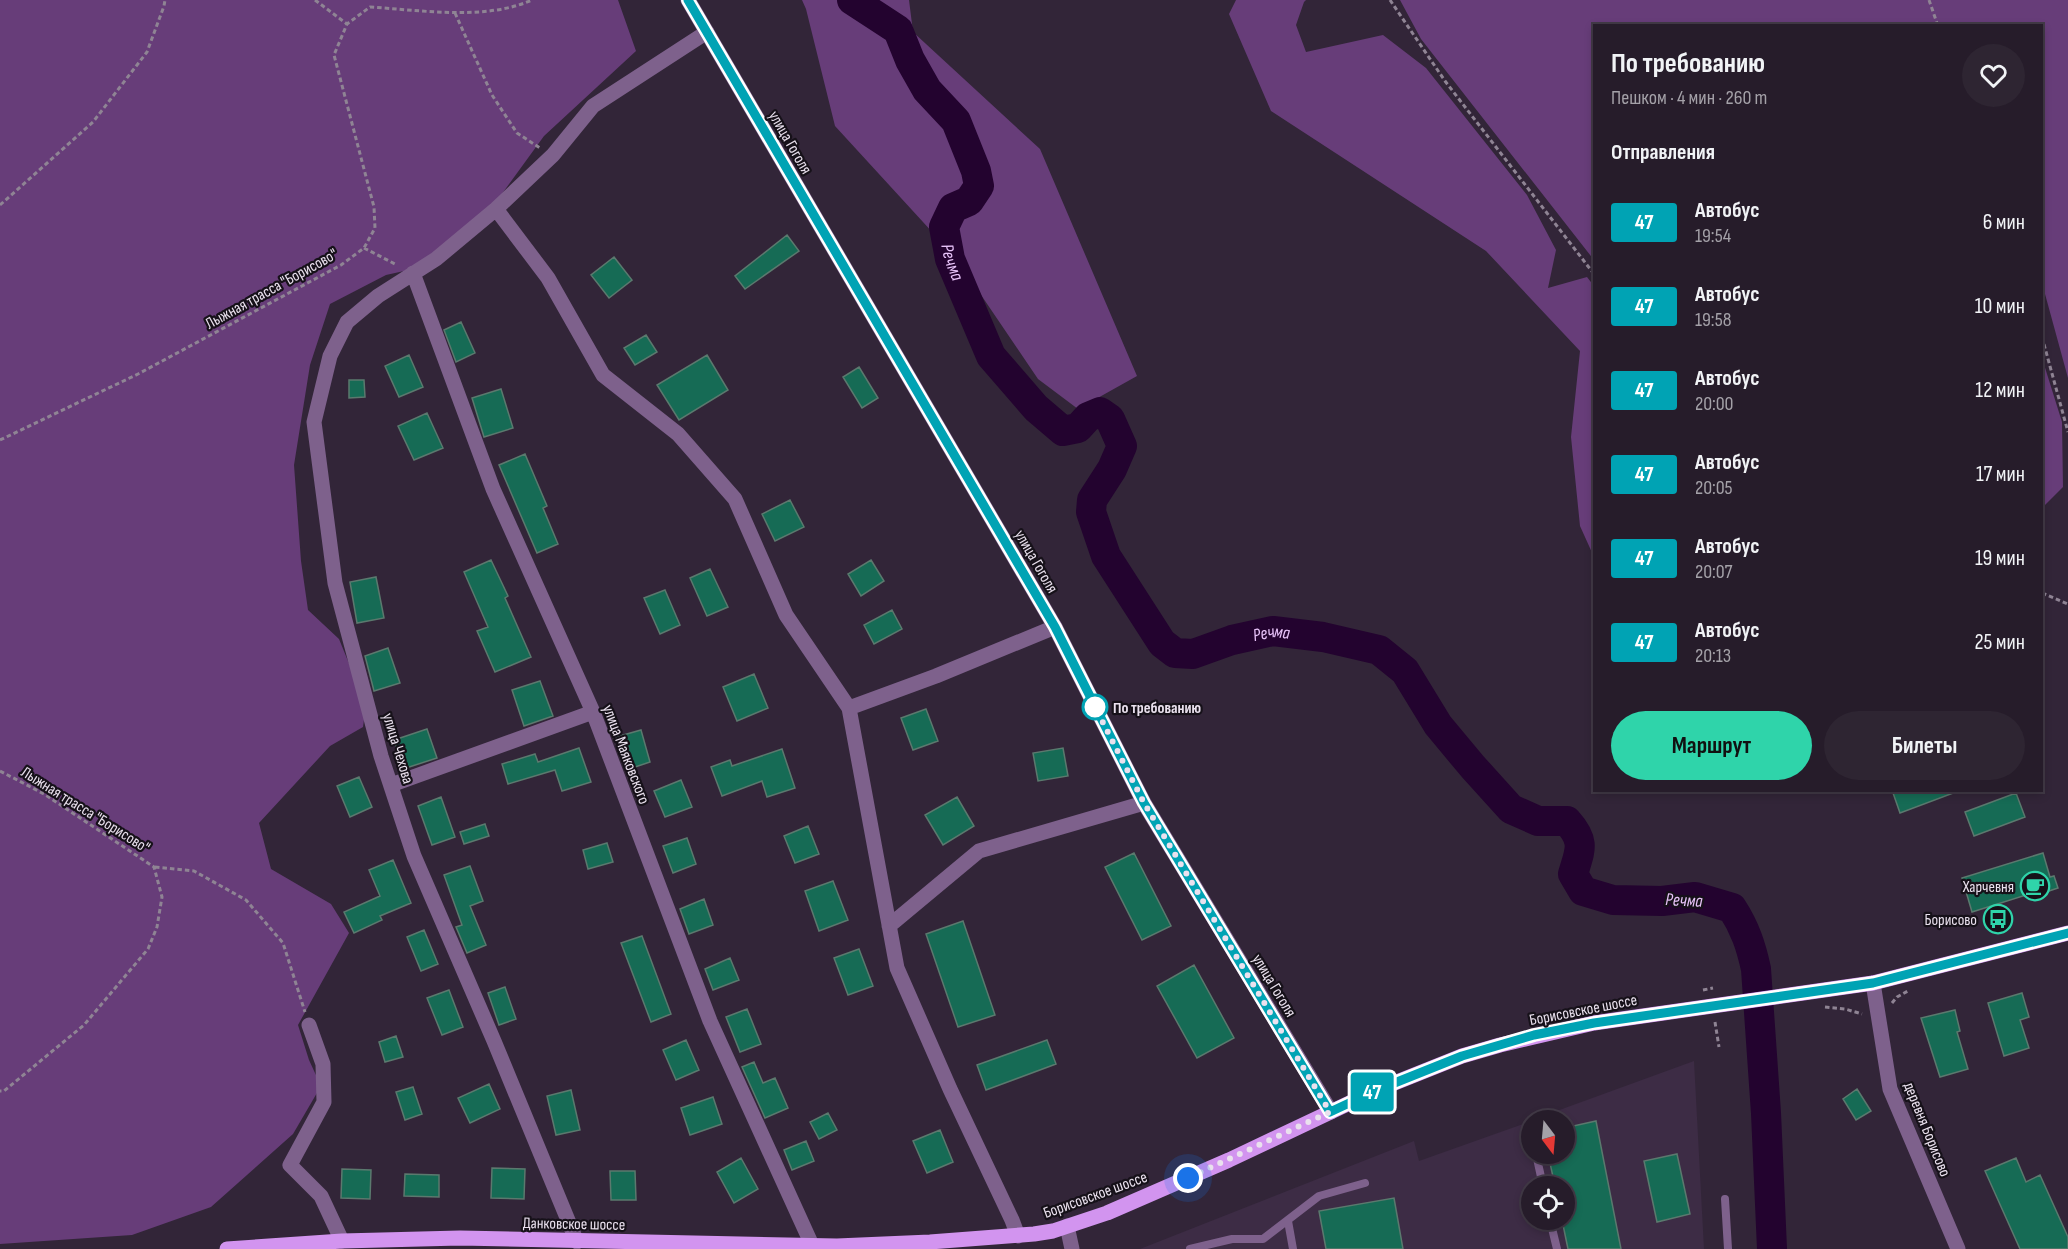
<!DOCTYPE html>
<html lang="ru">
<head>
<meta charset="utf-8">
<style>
	body { margin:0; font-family:"Sofia Sans Condensed",sans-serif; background:#2e2532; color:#f1f3f6; height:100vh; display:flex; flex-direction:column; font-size:22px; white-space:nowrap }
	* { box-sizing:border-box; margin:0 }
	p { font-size:20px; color:#a4a1a8 }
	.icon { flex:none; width:33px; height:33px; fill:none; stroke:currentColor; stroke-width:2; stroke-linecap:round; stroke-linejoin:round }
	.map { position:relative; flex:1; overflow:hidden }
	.side { position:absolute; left:1593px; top:24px; width:450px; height:768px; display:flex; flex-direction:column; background:#261c2a; border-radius:0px; box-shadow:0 3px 9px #0003,0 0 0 2px #423a47 }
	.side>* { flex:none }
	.badge { padding:0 12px; border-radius:4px; font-size:21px; line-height:39px }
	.needle { width:39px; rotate:164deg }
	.tools { position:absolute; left:1521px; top:1110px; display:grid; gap:12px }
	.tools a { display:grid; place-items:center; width:54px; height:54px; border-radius:50%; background:#261c2a; box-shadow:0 3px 9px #0003,0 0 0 2px #423a47; font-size:30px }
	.you { position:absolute; width:30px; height:30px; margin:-15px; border:4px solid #fff; border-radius:50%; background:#1a73e8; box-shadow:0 0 0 9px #1a73e833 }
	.map>.badge { position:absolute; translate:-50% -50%; box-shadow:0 0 0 3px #fff }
	h2 { padding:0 18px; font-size:22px; line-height:54px }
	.round { display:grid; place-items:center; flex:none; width:63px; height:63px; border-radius:32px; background:#2e2532 }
	.summary { display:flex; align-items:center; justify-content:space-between; height:102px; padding:0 18px }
	h1 { font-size:28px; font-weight:700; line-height:45px }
	.primary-button { display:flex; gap:12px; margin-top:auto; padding:12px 18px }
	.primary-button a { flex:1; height:69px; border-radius:36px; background:#2fd4aa; color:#111; font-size:24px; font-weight:700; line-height:69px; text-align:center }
	.primary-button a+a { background:#2e2532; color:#f1f3f6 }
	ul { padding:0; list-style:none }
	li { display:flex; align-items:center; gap:18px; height:84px; padding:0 18px }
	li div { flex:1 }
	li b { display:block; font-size:22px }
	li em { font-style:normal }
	li .badge { min-width:66px; font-weight:700; text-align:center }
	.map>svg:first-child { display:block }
	.built { fill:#3d2c45; fill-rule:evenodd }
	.forest { fill:#673d79 }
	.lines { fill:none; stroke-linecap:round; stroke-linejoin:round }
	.river { stroke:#23032f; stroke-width:30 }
	.building { fill:#166b55; stroke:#5b796e; stroke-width:1.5 }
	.path { stroke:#8f8494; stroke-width:3; stroke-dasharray:4.5 3; stroke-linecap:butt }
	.service { stroke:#7e618c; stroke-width:8 }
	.minor { stroke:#7e618c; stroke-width:15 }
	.tertiary { stroke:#7e618c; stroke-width:15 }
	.primary { stroke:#d294ef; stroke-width:15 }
	.line-casing { stroke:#fff; stroke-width:14 }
	.line { stroke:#00a3b4; stroke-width:9 }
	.walk { stroke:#eae1ee; stroke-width:6; stroke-dasharray:0 10.8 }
	.stop-dot { fill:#fff; stroke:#00a3b4; stroke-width:3 }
	.labels { text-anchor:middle; stroke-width:4.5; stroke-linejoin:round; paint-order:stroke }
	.street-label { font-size:16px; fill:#eae1ee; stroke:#161119 }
	.stop-label { font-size:16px; font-weight:bold; fill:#eae1ee; stroke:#161119; text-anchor:start }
	.poi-label { font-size:16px; fill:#eae1ee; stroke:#161119; text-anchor:end }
	.water-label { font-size:18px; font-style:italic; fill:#e8c3f9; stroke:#161119 }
</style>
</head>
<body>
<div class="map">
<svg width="2068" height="1249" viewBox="0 0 2068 1249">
	<rect width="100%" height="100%" fill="#322538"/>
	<!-- built -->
	<path class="built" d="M 1694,1061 L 1704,1249 L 1140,1249 L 1414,1141 L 1419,1161 L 1532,1121 L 1532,1154 L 1564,1154 L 1564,1120 L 1532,1120 ZM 1532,1186 L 1564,1186 L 1564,1220 L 1532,1220 Z"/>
	<!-- forest -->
	<path class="forest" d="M 0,0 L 618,0 L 636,51 L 544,136 L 488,213 L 440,263 L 386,275 L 330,304 L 310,365 L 294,465 L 301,561 L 308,610 L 339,639 L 366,705 L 363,727 L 330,746 L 259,823 L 271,869 L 331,904 L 349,933 L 298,1025 L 309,1060 L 321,1086 L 293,1134 L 211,1207 L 132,1235 L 0,1244 Z
		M 802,0 L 909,0 L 913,32 L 1040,149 L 1137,376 L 1078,409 L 1038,379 L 956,258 L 835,126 L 806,9 Z
		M 1236,0 L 1306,0 L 1304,2 L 1296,25 L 1306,52 L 1383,35 L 1426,68 L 1527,195 L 1556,250 L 1548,288 L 1587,277 L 1594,286 L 1594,557 L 1580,526 L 1571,437 L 1580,351 L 1486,251 L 1271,111 L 1229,14 Z
		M 1400,0 L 2068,0 L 2068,378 L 2042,283 L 2042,197 L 2044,168 L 2042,167 L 2042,26 L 1594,26 L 1594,260 L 1421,39 Z
		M 2042,358 L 2062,422 L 2063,487 L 2042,508 Z"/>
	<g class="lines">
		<!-- river -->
		<path class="river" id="s1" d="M 852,0 L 898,30 L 910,60 L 927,90 L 956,121 L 976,171 L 979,186 L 969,201 L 953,208 L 944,227 L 950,259 L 991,356 L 1036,408 L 1063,431 L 1078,428 L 1088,417 L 1100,412 L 1110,419 L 1122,446 L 1112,469 L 1092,500 L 1091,512 L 1106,556 L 1162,643 L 1175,653 L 1193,654 L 1232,640 L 1273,631 L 1323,637 L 1379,650 L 1405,671 L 1438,725 L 1473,767 L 1511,809 L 1538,821 L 1567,821 C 1586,842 1580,850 1573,874 L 1583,891 L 1613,900 L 1662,901 L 1695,897 L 1732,908 C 1745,928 1751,946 1756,969 L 1766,1113 L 1772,1249"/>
	</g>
	<!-- building -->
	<path class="building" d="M 787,235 L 799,251 L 745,289 L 735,276 Z
		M 614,257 L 632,280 L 609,298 L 591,275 Z
		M 461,322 L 475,353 L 456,362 L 444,330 Z
		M 646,335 L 657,352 L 635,365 L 624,348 Z
		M 409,355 L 423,387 L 399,397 L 385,366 Z
		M 707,355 L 728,390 L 679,420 L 657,385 Z
		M 859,367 L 878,398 L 862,408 L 843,377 Z
		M 349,380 L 364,380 L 365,397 L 349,398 Z
		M 501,389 L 513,428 L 484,437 L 472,398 Z
		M 427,413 L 443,448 L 414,460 L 398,426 Z
		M 525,454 L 547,506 L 543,508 L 558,544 L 537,553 L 499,465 Z
		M 790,500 L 804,527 L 775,541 L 762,514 Z
		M 491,560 L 508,596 L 505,598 L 531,657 L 495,672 L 477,631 L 488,627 L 464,572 Z
		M 871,560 L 884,581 L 861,596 L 848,574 Z
		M 710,569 L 728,607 L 707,616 L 690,578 Z
		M 376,577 L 384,618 L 357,623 L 350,582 Z
		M 665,590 L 680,625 L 660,634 L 644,598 Z
		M 892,610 L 902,629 L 874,644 L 864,625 Z
		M 388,648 L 400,683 L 374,691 L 365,656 Z
		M 754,674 L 768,708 L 737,721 L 723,687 Z
		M 540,681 L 553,716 L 524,726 L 512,690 Z
		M 926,709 L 938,741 L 913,750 L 901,718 Z
		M 427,729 L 437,758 L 403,769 L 394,740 Z
		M 641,730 L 650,762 L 626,770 L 616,737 Z
		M 579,748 L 591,782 L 562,791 L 555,770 L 508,784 L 502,764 L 535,754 L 538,762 Z
		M 1063,748 L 1068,776 L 1038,781 L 1033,753 Z
		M 782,749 L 795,788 L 767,797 L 762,781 L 722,796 L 711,767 L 730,760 L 732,766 Z
		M 359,777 L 372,807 L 350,817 L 337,786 Z
		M 681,780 L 692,807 L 665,817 L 654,791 Z
		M 1892,790 L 1956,790 L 1956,792 L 1900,813 Z
		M 2016,793 L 2025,817 L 1974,836 L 1965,812 Z
		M 441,797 L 455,837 L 432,845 L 418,806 Z
		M 957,797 L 974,826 L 943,845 L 925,815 Z
		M 485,824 L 489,836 L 464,844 L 460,832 Z
		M 808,826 L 819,854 L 795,863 L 784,836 Z
		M 687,838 L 696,864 L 673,873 L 663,846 Z
		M 607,843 L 613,862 L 588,869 L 583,850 Z
		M 1134,853 L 1171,926 L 1142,940 L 1105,867 Z
		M 2043,853 L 2050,877 L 2054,876 L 2058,888 L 2043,893 L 2042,890 L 1972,912 L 1962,878 Z
		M 393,860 L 411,903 L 380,916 L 382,920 L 354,933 L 344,912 L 380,896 L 369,870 Z
		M 470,866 L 483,901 L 470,906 L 486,945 L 467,953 L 456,927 L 462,925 L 444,875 Z
		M 833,881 L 848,920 L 819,931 L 805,891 Z
		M 704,899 L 713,925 L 689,934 L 680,909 Z
		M 963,921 L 995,1015 L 958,1027 L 926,934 Z
		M 424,930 L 438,964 L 421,971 L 407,937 Z
		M 642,936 L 671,1014 L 651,1022 L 621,943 Z
		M 859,949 L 873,986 L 848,995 L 834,958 Z
		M 730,958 L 739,980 L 713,990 L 705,969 Z
		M 1194,965 L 1234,1038 L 1197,1058 L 1157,986 Z
		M 505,987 L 516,1019 L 499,1025 L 488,993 Z
		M 449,990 L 463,1027 L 442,1035 L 427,998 Z
		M 2022,993 L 2029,1017 L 2020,1020 L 2029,1048 L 2004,1056 L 1988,1003 Z
		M 747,1009 L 761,1044 L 740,1052 L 726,1017 Z
		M 1955,1010 L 1960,1031 L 1957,1032 L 1968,1069 L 1940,1077 L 1921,1018 Z
		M 396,1036 L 403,1057 L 385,1062 L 379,1042 Z
		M 686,1040 L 699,1070 L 676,1080 L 663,1050 Z
		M 1047,1040 L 1056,1064 L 986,1090 L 977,1065 Z
		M 754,1062 L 763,1083 L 775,1078 L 788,1108 L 765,1118 L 742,1067 Z
		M 489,1084 L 500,1109 L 470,1123 L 458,1098 Z
		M 413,1087 L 422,1114 L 405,1120 L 396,1092 Z
		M 1857,1089 L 1871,1111 L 1856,1120 L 1843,1099 Z
		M 571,1090 L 580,1130 L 556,1135 L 547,1096 Z
		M 713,1097 L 722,1124 L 690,1135 L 681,1108 Z
		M 828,1113 L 837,1130 L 819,1139 L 810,1122 Z
		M 1596,1121 L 1621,1249 L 1568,1249 L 1562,1220 L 1564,1220 L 1564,1186 L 1555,1186 L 1548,1154 L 1564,1154 L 1564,1128 Z
		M 940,1130 L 953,1162 L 927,1173 L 913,1141 Z
		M 806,1141 L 814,1161 L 792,1170 L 784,1150 Z
		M 1677,1154 L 1690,1214 L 1657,1222 L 1644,1161 Z
		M 741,1158 L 758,1189 L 734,1203 L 717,1172 Z
		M 2016,1158 L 2026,1182 L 2040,1175 L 2068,1237 L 2068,1249 L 2020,1249 L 1985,1171 Z
		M 492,1168 L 525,1169 L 524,1199 L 491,1198 Z
		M 342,1169 L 371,1170 L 370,1199 L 341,1198 Z
		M 610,1171 L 635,1171 L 636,1200 L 611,1200 Z
		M 405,1174 L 439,1175 L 439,1197 L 404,1196 Z
		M 1394,1198 L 1403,1249 L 1326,1249 L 1319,1211 Z"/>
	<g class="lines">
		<!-- path -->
		<path class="path" d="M 315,0 L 347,24
			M 1390,0 L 1445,81 L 1594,274
			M 1929,0 L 1938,26
			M 455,13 L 492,95 L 517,133 L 540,148
			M 0,205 L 93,122 L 147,52 L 164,6 L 165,0
			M 364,248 L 397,265
			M 2042,337 L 2068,432
			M 0,440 L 138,374 L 341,265 L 364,248 L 375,228 L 374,207 L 334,55 L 347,24 L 370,7 C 420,10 485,21 532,0
			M 2042,593 L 2068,604
			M 0,771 L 44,794 L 154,867 L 162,897 L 157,927 L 148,949 L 84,1025 L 4,1091 L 0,1091
			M 155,867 L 194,871 L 246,900 L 283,943 L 305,1012
			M 1703,990 L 1713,988
			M 1892,1003 L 1897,997 L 1908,991
			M 1825,1007 L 1845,1009 L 1862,1014
			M 1715,1022 L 1719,1047"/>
		<!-- service -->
		<path class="service" d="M 1536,1154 L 1543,1186
			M 1725,1199 L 1728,1249
			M 1550,1220 L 1557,1249
			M 1288,1221 L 1293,1249
			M 1190,1249 L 1232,1239 L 1263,1239 L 1319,1196 L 1365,1183"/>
		<!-- minor -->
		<path class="minor" d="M 496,209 L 548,278 L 603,375 L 678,434 L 735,499 L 786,615 L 849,708 L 897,968 L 950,1089 L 1012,1220 L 1018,1236
			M 413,273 L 493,489 L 593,712 L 710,1021 L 812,1245
			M 849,708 L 936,676 L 1055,627
			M 391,785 L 593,712
			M 889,926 L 979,851 L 1144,803
			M 1873,983 L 1890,1089 L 1958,1249
			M 309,1025 L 323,1064 L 324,1102 L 290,1165 L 321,1196 L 342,1241
			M 1067,1226 L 1072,1249
			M 577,1242 L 494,1041 L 414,856 L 381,756 L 335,583 L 314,422 L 330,356 L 347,322 L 378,296 L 436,259 L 496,209 L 553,155 L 593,106 L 707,32"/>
		<!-- tertiary -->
		<path class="tertiary" d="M 688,0 L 1055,627 L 1144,803 L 1331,1112"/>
		<!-- primary -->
		<path class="primary" d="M 227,1249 L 342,1241 L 460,1238 L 837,1246 L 930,1242 L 1034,1234 L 1053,1231 L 1107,1213 L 1229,1160 L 1377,1090 L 1462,1056 L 1500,1045 L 1594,1023 L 1873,983 L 2068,933"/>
	</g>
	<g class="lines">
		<!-- line casing -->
		<g class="line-casing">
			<path id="line" d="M 688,0 L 1055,627 L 1144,803 L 1330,1112 L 1377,1090 L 1462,1056 L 1534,1035 L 1594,1023 L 1873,983 L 2068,933"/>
		</g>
		<!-- line -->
		<use href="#line" class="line"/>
		<!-- walk -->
		<path class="walk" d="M 1095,707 L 1094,705 L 1144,803 L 1330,1112 L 1188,1178"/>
	</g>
	<!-- icons -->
	<defs>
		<g id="cafe-ring" transform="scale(1.5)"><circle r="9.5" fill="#161119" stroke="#2fd4aa" stroke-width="1.5"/><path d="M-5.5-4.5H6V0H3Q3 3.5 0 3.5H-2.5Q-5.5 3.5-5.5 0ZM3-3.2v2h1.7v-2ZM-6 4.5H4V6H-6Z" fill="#2fd4aa"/></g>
		<g id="bus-ring" transform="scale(1.5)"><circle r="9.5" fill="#161119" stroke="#2fd4aa" stroke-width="1.5"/><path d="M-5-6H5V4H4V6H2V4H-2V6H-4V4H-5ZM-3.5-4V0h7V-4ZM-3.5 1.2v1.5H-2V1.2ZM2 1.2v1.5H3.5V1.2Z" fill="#2fd4aa"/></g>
	</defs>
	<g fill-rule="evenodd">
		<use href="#cafe-ring" x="2035" y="886"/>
		<use href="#bus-ring" x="1998" y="919"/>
	</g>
	<!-- markers -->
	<circle class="stop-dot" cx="1095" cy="707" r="12"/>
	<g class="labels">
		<!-- street labels -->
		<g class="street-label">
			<text transform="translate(791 142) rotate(60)" y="6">улица Гоголя</text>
			<text transform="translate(271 288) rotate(-29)" y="6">Лыжная трасса "Борисово"</text>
			<text transform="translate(1037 561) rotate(60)" y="6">улица Гоголя</text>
			<text transform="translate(399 748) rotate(73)" y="6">улица Чехова</text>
			<text transform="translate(627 754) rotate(69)" y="6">улица Маяковского</text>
			<text transform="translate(86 809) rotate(32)" y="6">Лыжная трасса "Борисово"</text>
			<text transform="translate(1275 985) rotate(59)" y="6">улица Гоголя</text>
			<text transform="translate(1583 1009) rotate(-11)" y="6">Борисовское шоссе</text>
			<text transform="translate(1928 1129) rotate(68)" y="6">деревня Борисово</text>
			<text transform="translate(1095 1194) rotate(-20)" y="6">Борисовское шоссе</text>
			<text transform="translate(574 1223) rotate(1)" y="6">Данковское шоссе</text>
		</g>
		<!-- stop labels -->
		<g class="stop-label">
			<text x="1113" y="713">По требованию</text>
		</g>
		<!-- poi labels -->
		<g class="poi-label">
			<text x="2014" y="892">Харчевня</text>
			<text x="1977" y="925">Борисово</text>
		</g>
		<!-- water labels -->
		<g class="water-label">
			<text dy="6" stroke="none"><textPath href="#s1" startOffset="326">Речма</textPath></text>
			<text dy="6" stroke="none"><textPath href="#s1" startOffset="957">Речма</textPath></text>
			<text transform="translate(1684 900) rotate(3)" y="6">Речма</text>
		</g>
	</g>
</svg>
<div class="tools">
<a><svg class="needle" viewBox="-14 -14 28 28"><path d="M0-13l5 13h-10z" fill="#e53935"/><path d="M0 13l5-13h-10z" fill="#a4a1a8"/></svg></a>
<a><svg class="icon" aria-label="locate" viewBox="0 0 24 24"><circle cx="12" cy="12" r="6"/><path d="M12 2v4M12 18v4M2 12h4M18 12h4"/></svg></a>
</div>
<div class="you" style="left:1188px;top:1178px"></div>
<b class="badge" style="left:1372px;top:1092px;background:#00a3b4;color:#fff">47</b>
<section class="side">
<div class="summary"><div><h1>По требованию</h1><p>Пешком · 4 мин · 260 m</p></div><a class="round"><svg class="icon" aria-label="heart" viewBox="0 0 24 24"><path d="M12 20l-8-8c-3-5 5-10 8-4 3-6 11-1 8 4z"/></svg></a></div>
<h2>Отправления</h2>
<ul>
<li><span class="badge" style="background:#00a3b4;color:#fff">47</span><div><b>Автобус</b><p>19:54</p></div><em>6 мин</em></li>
<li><span class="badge" style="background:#00a3b4;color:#fff">47</span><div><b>Автобус</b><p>19:58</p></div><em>10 мин</em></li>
<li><span class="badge" style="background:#00a3b4;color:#fff">47</span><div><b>Автобус</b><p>20:00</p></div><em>12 мин</em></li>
<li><span class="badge" style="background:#00a3b4;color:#fff">47</span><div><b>Автобус</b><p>20:05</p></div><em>17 мин</em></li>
<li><span class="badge" style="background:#00a3b4;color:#fff">47</span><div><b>Автобус</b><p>20:07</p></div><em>19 мин</em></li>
<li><span class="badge" style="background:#00a3b4;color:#fff">47</span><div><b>Автобус</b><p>20:13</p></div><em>25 мин</em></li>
</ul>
<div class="primary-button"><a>Маршрут</a><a>Билеты</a></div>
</section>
</div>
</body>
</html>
